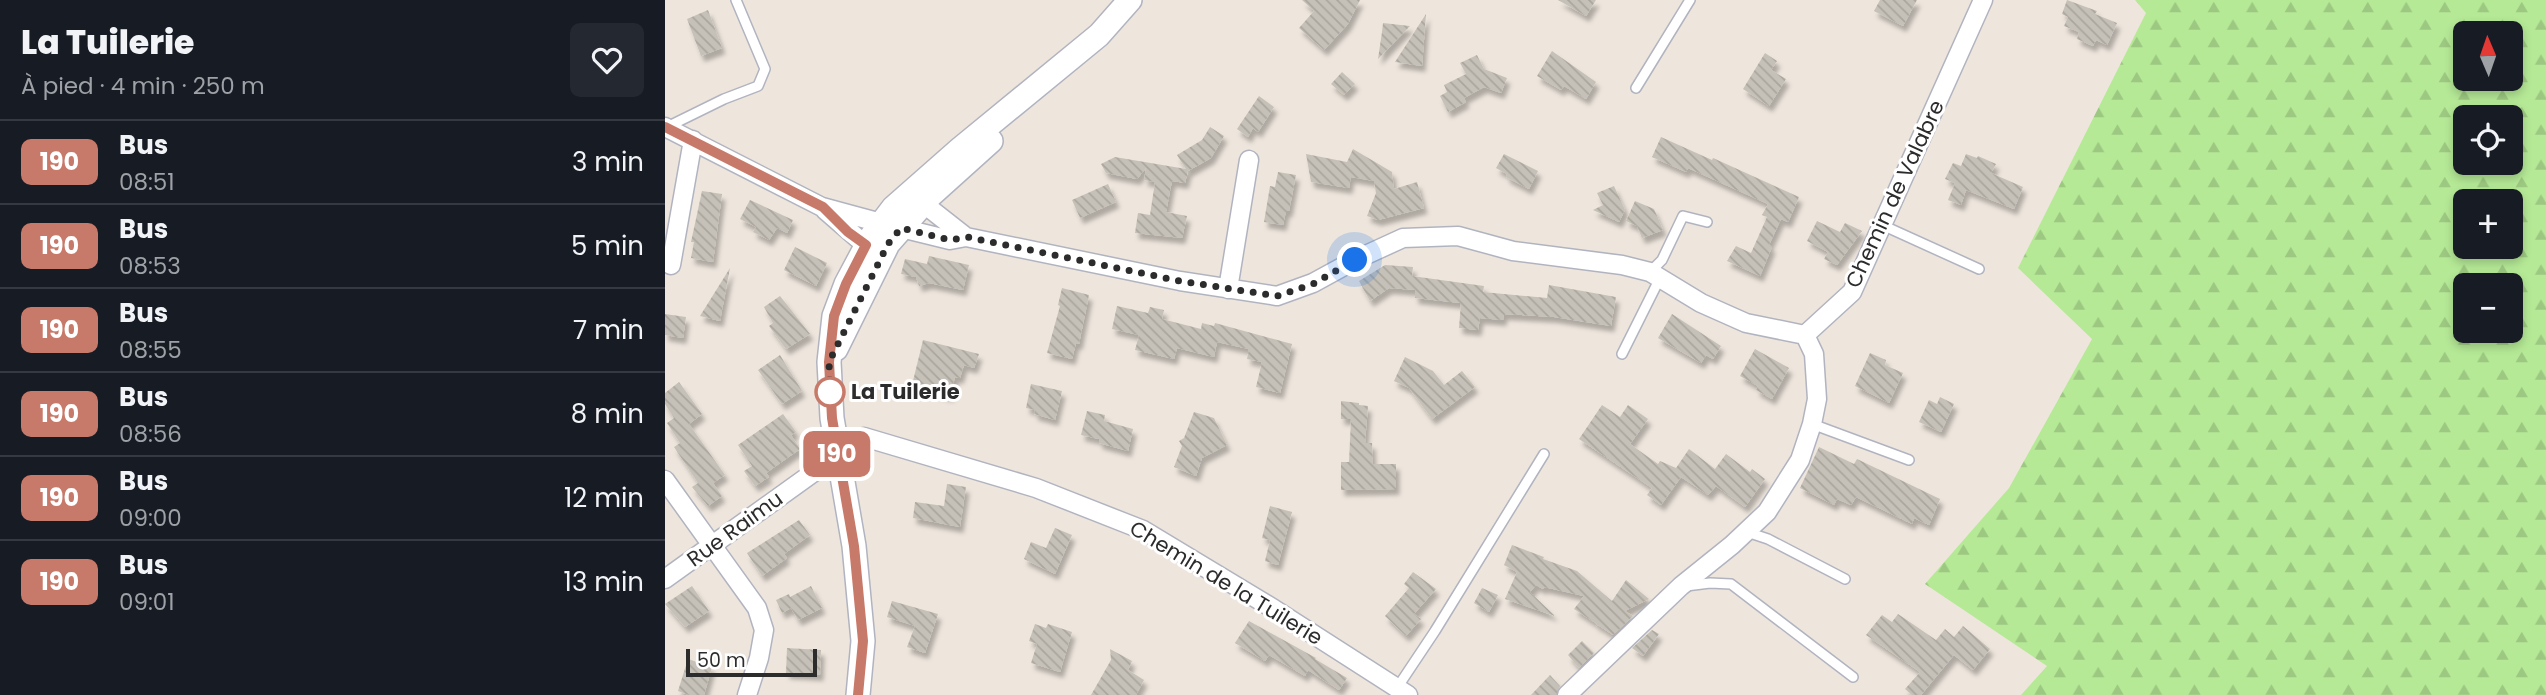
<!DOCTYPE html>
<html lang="fr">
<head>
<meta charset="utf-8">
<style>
	body { margin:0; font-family:Poppins,sans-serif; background:#242831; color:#f1f3f6; height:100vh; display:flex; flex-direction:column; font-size:26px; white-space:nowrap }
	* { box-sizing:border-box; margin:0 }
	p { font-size:23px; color:#9ea1a6 }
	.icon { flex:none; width:38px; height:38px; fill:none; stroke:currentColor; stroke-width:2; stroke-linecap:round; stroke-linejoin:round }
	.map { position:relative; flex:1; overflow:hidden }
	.details { display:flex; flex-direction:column; background:#171b24; width:665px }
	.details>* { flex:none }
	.badge { padding:0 14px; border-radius:10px; font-size:24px; line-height:46px }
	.needle { width:46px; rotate:358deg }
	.controls { position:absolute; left:1788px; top:21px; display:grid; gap:14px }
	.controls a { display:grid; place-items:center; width:70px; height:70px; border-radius:10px; background:#171b24; box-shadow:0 4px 10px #0003; font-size:35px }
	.scale { position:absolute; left:21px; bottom:18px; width:131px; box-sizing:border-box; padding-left:7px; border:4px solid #2c2c2c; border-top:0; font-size:19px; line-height:24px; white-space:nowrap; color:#2c2c2c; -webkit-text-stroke:5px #fff; paint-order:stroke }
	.you { position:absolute; width:35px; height:35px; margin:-18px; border:5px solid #fff; border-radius:50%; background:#1a73e8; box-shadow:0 0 0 10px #1a73e833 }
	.map>.badge { position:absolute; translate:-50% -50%; box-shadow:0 0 0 4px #fff }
	.round { display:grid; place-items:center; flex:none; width:74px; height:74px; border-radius:10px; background:#242831 }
	.summary { display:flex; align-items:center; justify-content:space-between; height:119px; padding:0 21px }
	h1 { font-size:33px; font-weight:800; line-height:52px }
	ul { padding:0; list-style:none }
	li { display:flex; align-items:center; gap:21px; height:84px; padding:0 21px; border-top:2px solid #363941 }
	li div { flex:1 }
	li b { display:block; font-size:26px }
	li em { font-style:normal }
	li .badge { min-width:77px; font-weight:700; text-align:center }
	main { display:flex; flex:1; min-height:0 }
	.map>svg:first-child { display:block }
	.forest { fill:url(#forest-firs); fill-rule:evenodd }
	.building { fill:url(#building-back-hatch); filter:url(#shadow) }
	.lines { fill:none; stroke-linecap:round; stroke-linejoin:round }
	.service-casing { stroke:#b1b4c0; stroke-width:12 }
	.minor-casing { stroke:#b1b4c0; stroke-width:21 }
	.tertiary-casing { stroke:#b1b4c0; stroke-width:26 }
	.service { stroke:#fff; stroke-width:9 }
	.minor { stroke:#fff; stroke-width:18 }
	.tertiary { stroke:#fff; stroke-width:23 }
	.line-casing { stroke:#fff; stroke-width:16 }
	.line { stroke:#c87a6a; stroke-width:10 }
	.walk { stroke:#2c2c2c; stroke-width:7; stroke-dasharray:0 12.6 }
	.stop-dot { fill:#fff; stroke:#c87a6a; stroke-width:3.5 }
	.labels { text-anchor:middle; stroke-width:6; stroke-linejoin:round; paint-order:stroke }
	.street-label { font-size:21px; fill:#2c2c2c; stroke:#fff }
	.stop-label { font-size:21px; font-weight:bold; fill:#2c2c2c; stroke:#fff; text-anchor:start }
</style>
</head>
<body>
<main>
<section class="details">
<div class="summary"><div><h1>La Tuilerie</h1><p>À pied · 4 min · 250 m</p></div><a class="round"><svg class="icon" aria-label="heart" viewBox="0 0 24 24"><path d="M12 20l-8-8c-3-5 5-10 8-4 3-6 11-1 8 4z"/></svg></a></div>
<ul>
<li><span class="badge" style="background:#c87a6a;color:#fff">190</span><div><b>Bus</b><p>08:51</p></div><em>3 min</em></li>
<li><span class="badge" style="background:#c87a6a;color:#fff">190</span><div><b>Bus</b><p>08:53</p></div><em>5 min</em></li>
<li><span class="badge" style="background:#c87a6a;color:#fff">190</span><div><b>Bus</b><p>08:55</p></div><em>7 min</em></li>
<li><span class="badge" style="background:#c87a6a;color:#fff">190</span><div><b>Bus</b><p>08:56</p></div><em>8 min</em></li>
<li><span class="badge" style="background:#c87a6a;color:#fff">190</span><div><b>Bus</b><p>09:00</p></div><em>12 min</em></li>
<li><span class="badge" style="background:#c87a6a;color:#fff">190</span><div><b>Bus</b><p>09:01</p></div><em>13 min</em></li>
</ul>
</section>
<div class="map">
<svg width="1881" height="695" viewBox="0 0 1881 695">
	<defs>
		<pattern id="forest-firs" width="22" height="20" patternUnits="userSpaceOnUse" patternTransform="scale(1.75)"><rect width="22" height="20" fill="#b5e996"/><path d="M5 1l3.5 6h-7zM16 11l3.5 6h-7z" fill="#9cc881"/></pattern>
		<pattern id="building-back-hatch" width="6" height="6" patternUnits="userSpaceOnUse" patternTransform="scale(1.75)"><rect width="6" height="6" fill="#c6c1b8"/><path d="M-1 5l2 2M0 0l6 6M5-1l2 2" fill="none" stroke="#aaa69e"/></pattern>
		<filter id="shadow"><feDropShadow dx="3.5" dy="6" stdDeviation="2" flood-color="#0004"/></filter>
	</defs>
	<rect width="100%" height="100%" fill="#eee6dd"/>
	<!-- forest -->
	<path class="forest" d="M 1470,0 L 1881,0 L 1881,695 L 1356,695 L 1382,666 L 1260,584 L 1344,488 L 1427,339 L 1353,268 L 1481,13 ZM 1801,33 L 1846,33 L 1846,79 L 1801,79 ZM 1801,117 L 1846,117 L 1846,163 L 1801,163 ZM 1801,201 L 1846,201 L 1846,247 L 1801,247 ZM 1801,285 L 1846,285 L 1846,331 L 1801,331 Z"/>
	<!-- building -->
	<path class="building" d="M 637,0 L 695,0 L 683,24 L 659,50 L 634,28 L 649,11 Z
		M 893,0 L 931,0 L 921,16 Z
		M 1215,0 L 1252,0 L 1238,26 L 1209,11 Z
		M 1402,0 L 1432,11 L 1430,14 L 1452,23 L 1442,45 L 1431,40 L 1428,46 L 1412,39 L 1414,32 L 1399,26 L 1403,17 L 1397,14 Z
		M 43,10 L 57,48 L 36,56 L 22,19 Z
		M 761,14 L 757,66 L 730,62 Z
		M 718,23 L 745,26 L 713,59 L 717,32 Z
		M 887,51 L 931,82 L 921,99 L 899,86 L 896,90 L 872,76 Z
		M 1100,53 L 1112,61 L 1106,70 L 1121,79 L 1104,106 L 1078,89 Z
		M 812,55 L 819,69 L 842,78 L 836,93 L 819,87 L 799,98 L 801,102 L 783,112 L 775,96 L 782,92 L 779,85 L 801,74 L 795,63 Z
		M 677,72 L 690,84 L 679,95 L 666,84 Z
		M 594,96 L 609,107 L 593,132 L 588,128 L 583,137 L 572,129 Z
		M 545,127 L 559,136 L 546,158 L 523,171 L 520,183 L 507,181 L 501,212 L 522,216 L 517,238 L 470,233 L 473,213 L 485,215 L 490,182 L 479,180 L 481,168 L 472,179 L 441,173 L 436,164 L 450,157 L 521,169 L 512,155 L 537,140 Z
		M 996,137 L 1047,160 L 1048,158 L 1134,197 L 1123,222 L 1116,219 L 1104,245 L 1107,247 L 1095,276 L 1062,261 L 1071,246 L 1086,253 L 1102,217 L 1097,215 L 1103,204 L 1023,168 L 1021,172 L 987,157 Z
		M 688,149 L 727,172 L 729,189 L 752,182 L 759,208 L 713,220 L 702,216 L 711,193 L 709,181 L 686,177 L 684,188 L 646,182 L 641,154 L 682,162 Z
		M 839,154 L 873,171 L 864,189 L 841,177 L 842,174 L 831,168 Z
		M 1301,154 L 1312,158 L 1313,156 L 1331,164 L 1326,173 L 1358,187 L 1349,209 L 1301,190 L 1296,205 L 1283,200 L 1290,183 L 1280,179 L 1288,163 L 1296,166 Z
		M 613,172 L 631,175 L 624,211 L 621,211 L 618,225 L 599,222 L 605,186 L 610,187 Z
		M 443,184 L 451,202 L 415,218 L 407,200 Z
		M 949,186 L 960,210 L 954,222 L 928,210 L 938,205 L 932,193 Z
		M 37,191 L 57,194 L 48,262 L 26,258 L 29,242 L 26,242 Z
		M 85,200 L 128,220 L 122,233 L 112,228 L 104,240 L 88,232 L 91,227 L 75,219 Z
		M 970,201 L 989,209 L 998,230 L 977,238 L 972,226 L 961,221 Z
		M 1152,221 L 1175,232 L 1180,223 L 1197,231 L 1172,265 L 1159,259 L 1163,252 L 1142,241 Z
		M 130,247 L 162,263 L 151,286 L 119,270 Z
		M 264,256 L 304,265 L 298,290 L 264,283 L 254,286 L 251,277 L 236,274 L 240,259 L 262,264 Z
		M 720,265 L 748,267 L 747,276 L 819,286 L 818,292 L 882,298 L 884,285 L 951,297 L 946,326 L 889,317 L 839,314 L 838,320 L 815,318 L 813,330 L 794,328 L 796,303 L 750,298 L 750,290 L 724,288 L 705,301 L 694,281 Z
		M 65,268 L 55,321 L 35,316 Z
		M 397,288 L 424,295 L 414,344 L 411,343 L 407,359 L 382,353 L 395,306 L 393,305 Z
		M 115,296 L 145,334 L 121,349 L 104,326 L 108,323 L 99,307 Z
		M 452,306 L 483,313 L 485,307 L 499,310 L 497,319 L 536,329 L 537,323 L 549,326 L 550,323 L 627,344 L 615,393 L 591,387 L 597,362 L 582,359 L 584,349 L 552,342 L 549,357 L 512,348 L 509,359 L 470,350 L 474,335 L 447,329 Z
		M 0,314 L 21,317 L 18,338 L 0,335 Z
		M 1007,314 L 1056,346 L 1048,359 L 1041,355 L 1036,363 L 993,338 Z
		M 258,340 L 314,354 L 309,368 L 299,365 L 295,378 L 290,377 L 285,396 L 247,385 Z
		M 1090,349 L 1124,368 L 1107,399 L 1091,390 L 1093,386 L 1075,376 Z
		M 1205,353 L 1221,360 L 1220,365 L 1238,373 L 1224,403 L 1190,386 Z
		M 115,355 L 137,391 L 117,404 L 93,370 Z
		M 740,357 L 768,371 L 779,385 L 797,371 L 810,387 L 767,419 L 744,388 L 729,381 Z
		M 14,382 L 37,414 L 24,424 L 60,475 L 48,483 L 57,496 L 43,506 L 27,487 L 33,483 L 9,447 L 15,443 L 2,423 L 9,418 L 0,404 L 0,393 Z
		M 366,384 L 397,391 L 390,420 L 369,414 L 370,410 L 361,408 Z
		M 1275,397 L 1289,404 L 1276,432 L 1254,422 L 1264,400 L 1272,404 Z
		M 676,401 L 694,403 L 694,405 L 703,406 L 700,443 L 707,443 L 708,464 L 731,464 L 731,489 L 676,490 L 676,462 L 684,462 L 686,419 L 676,419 Z
		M 937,405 L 955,417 L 963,405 L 983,419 L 965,444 L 993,464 L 995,461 L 1011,468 L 1024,449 L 1050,469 L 1061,454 L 1085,472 L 1087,469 L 1100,479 L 1080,507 L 1051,486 L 1043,495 L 1016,477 L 996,505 L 982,495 L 987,488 L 914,439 Z
		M 422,411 L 440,415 L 439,421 L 468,429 L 463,451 L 434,443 L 434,439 L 416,435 Z
		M 529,412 L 549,418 L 562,445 L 537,458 L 531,476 L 509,467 L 517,446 L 514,441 L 519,438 Z
		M 118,414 L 131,432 L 126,435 L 135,449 L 101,473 L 104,477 L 90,486 L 79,471 L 87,466 L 73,445 Z
		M 1154,447 L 1189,464 L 1192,459 L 1275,499 L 1264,525 L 1249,518 L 1247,524 L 1191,497 L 1186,505 L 1172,499 L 1169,505 L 1135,488 Z
		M 282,484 L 301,487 L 295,527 L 248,518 L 250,502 L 279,506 Z
		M 605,506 L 627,512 L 613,565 L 600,561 L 605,540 L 597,538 Z
		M 134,520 L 145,535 L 119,554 L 122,558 L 97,576 L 82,553 Z
		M 390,528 L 407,535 L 390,574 L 359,559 L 366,542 L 381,548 Z
		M 847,545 L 879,557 L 878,559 L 912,571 L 947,601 L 961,580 L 984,599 L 960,611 L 968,616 L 948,635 L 933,625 L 930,627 L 932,624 L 909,609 L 919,596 L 879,587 L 878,589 L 871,585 L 865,592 L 890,616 L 840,599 L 852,572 L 839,565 Z
		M 748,572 L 771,589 L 749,614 L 756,619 L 741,636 L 720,616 L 744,588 L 739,584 Z
		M 27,586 L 44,611 L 20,627 L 0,604 Z
		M 146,586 L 157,608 L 133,620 L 126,608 L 117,613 L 111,600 L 124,594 L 125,597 Z
		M 817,588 L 833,595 L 824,612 L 809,603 Z
		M 227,601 L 273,614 L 260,653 L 242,647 L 250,626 L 222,617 Z
		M 1233,614 L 1271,640 L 1280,629 L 1289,637 L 1298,626 L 1325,649 L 1308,670 L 1289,655 L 1256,695 L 1247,695 L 1240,689 L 1255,672 L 1201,635 L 1217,615 L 1227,622 Z
		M 584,621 L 651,658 L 650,659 L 682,678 L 674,690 L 643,670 L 640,676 L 604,655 L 600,661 L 570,643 Z
		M 370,624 L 381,628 L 383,624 L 407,632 L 395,672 L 366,663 L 372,644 L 364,641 Z
		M 987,630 L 994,634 L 978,656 L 967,648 Z
		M 917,641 L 929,653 L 914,668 L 903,655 Z
		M 122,648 L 156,650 L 155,675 L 121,673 Z
		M 445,649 L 467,661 L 463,670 L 479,680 L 471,695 L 426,695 L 446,660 Z
		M 23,659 L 47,667 L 39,695 L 24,695 L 13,691 Z
		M 885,675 L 895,686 L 891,695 L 866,695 Z"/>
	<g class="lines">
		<!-- service casing -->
		<g class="service-casing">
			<path id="service" d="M 971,88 L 1025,0
				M 2,127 L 59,99 L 93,86 L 100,69 L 71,0
				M 1217,225 L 1314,269
				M 985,272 L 997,260 L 1018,216 L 1042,222
				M 957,354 L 995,278
				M 1147,424 L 1244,460
				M 1082,532 L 1103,539 L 1180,579
				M 1021,586 L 1045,583 L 1066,584 L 1188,677
				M 732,688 L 770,631 L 879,454"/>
		</g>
		<!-- minor casing -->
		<g class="minor-casing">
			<path id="minor" d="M 0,127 L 157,207 L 216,223 L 217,233
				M 248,198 L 259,204 L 301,237
				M 160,210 L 197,242 L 213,247
				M 234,220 L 236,228 L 285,240 L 301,237 L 515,281 L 612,296 L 648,283 L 690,260 L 738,238 L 793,236 L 848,251 L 957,265 L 985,272 L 1036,303 L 1081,323 L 1140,335
				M 6,265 L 28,140
				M 563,289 L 584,160
				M 0,480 L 92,608 L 99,630 L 94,658 L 82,695
				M 0,579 L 163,462 L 171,451 L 199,437 L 371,488 L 478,530 L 609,609 L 743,695
				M 902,695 L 1016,586 L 1067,545 L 1102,512 L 1135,460 L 1147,424 L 1152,399 L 1149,354 L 1140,335 L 1187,292 L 1318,0"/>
		</g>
		<!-- tertiary casing -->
		<g class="tertiary-casing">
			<path id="tertiary" d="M 171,349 L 223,244 L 266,195 L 326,141
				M 193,695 L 198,641 L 189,546 L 167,418 L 164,362 L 169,316 L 181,284 L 206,237 L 228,208 L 295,149 L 434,35 L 465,0"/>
		</g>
		<!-- service -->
		<use href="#service" class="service"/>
		<!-- minor -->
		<use href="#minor" class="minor"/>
		<!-- tertiary -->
		<use href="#tertiary" class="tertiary"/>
	</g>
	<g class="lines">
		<!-- line casing -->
		<g class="line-casing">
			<path id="line" d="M 0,127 L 158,207 L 183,232 L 201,245 L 181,284 L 169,316 L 164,362 L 167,418 L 189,546 L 198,641 L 193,695"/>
		</g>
		<!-- line -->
		<use href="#line" class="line"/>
		<!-- walk -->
		<path class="walk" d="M 165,392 L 164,362 L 223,244 L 236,228 L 285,240 L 302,237 L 515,281 L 612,296 L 648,284 L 690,260"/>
	</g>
	<!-- markers -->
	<circle class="stop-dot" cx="165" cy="392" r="14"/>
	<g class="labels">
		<!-- street labels -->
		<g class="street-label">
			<text transform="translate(1230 194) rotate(-65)" y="7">Chemin de Valabre</text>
			<text transform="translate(70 529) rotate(-36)" y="7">Rue Raimu</text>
			<text transform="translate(561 583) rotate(31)" y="7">Chemin de la Tuilerie</text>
		</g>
		<!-- stop labels -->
		<g class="stop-label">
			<text x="186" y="399">La Tuilerie</text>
		</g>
	</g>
</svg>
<div class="controls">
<a><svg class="needle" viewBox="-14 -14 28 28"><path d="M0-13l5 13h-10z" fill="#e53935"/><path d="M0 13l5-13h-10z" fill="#9ea1a6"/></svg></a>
<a><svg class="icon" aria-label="locate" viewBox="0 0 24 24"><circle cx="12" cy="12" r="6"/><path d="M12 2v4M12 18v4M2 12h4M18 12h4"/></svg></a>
<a>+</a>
<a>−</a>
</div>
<div class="scale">50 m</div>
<div class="you" style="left:690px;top:260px"></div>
<b class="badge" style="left:172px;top:454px;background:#c87a6a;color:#fff">190</b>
</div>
</main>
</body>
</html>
